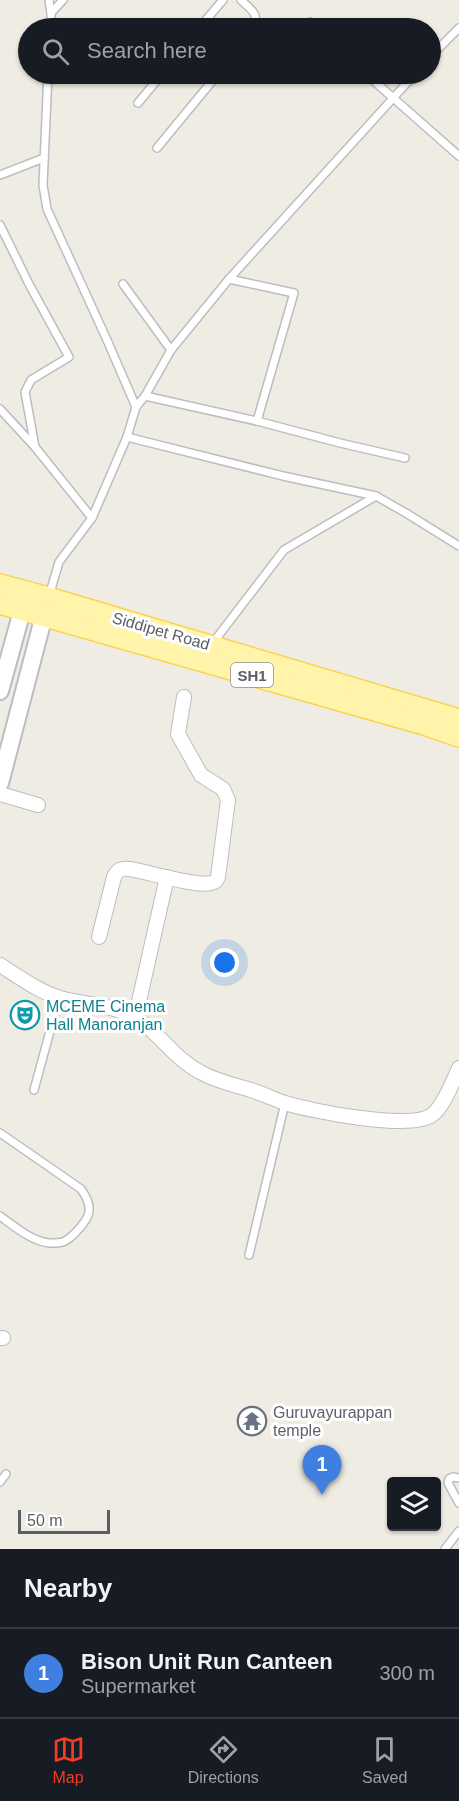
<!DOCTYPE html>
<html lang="en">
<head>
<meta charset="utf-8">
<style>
	body { margin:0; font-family:Helvetica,sans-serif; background:#242831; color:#f1f3f6 }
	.controls { position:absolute; right:18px; bottom:18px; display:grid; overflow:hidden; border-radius:6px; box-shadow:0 2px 4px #0004 }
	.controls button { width:54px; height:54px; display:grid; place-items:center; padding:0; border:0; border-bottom:2px solid #363941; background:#171b24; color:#f1f3f6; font:30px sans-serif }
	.scale { position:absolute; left:18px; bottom:15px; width:92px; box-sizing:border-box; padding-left:6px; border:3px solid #5b5f65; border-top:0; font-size:16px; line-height:21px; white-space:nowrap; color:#5b5f65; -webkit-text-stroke:4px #fff; paint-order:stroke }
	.you { position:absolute; left:225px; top:963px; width:21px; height:21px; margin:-15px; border:4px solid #fff; border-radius:50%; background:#1a73e8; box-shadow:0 0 0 9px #1a73e833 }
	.badge { display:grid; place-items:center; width:39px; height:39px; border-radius:50%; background:#f63a23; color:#fff; font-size:20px; font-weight:700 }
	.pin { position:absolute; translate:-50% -50px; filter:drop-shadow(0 2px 3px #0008) }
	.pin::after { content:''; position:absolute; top:32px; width:21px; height:18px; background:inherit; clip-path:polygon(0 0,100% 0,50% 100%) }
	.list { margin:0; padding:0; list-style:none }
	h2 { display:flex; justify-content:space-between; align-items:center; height:78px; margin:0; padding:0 24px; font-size:26px }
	h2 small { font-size:20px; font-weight:400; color:#9ea1a6 }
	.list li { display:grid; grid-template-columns:39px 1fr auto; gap:18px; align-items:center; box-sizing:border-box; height:90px; padding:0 24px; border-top:2px solid #363941 }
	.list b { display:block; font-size:22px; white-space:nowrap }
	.list p { margin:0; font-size:20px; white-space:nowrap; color:#9ea1a6 }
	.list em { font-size:20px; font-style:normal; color:#9ea1a6 }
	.icon { flex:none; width:33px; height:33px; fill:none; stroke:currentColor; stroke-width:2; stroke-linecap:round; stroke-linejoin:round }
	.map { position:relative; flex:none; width:459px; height:1549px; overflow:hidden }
	.search { position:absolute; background:#171b24; box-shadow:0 2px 4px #0004; left:18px; right:18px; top:18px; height:66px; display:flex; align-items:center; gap:15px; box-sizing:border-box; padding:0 21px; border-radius:33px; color:#9ea1a6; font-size:22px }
	.sheet { height:168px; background:#171b24 }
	nav { display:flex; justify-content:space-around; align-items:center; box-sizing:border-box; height:84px; border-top:2px solid #363941; background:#171b24; font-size:16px; color:#9ea1a6 }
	nav a { display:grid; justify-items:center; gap:3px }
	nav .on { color:#f63a23 }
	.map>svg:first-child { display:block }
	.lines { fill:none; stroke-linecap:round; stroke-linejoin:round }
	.service-casing { stroke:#bbbdc3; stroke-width:10 }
	.minor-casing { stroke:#bbbdc3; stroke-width:16 }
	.tertiary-casing { stroke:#bbbdc3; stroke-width:20 }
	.primary-casing { stroke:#fcd150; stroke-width:24 }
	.service { stroke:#fff; stroke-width:7 }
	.minor { stroke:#fff; stroke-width:14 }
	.tertiary { stroke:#fff; stroke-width:16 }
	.primary { stroke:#fff4a9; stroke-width:21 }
	.labels { text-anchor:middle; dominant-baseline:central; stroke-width:6; stroke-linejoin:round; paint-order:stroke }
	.shield { fill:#fff; stroke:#8c8f93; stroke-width:1.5 }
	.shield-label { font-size:15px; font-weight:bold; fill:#5b5f65 }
	.street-label { font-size:16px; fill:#5b5f65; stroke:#fff }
	.culture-label { font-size:16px; fill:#0d838f; stroke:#fff; text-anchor:start }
	.worship-label { font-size:16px; fill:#5b616d; stroke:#fff; text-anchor:start }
</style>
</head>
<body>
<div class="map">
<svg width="459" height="1549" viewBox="0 0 459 1549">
	<rect width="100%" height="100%" fill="#efede3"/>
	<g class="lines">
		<!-- service casing -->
		<g class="service-casing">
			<g id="service">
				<path d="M49,0L51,13V28"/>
				<path d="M241,0C251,10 260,13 253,28"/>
				<path d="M51,13L63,0"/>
				<path d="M310,22L317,28"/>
				<path d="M199,28L223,0"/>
				<path d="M430,57L459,28"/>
				<path d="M48,74L43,185L47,209L107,340L136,407"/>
				<path d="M366,74L459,156"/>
				<path d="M138,103L162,74"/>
				<path d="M157,148L218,74"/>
				<path d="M0,175L44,158"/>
				<path d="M0,225L29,284L69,357L31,380L25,392L35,447L92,518"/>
				<path d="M229,279L294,293L257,421"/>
				<path d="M123,284L171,350"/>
				<path d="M145,396L257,421L340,443L405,458"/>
				<path d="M0,409L35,447"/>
				<path d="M127,437L283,476L376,496"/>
				<path d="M49,596L59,562L92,518L127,437L136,407L145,396L171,350L229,279L415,74"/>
				<path d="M212,644L284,550L376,496L406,513L459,546"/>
				<path d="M34,1090L59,998"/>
				<path d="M0,1133L81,1189C86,1196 90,1203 89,1211C89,1220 71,1239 63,1242C60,1243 52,1243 49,1243C31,1241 14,1226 0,1216"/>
				<path d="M249,1255L285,1103"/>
				<path d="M459,1478L453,1477L449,1479L448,1483L459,1503"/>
				<path d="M0,1482L6,1474"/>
				<path d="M445,1549L459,1531"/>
			</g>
		</g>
		<!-- minor casing -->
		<g class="minor-casing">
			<g id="minor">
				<path d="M0,794L38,805"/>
				<path d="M99,937L114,877C118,869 121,868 130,869C148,872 196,887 211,883C216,882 216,881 218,877L228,800L223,789L201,775L178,734L184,697"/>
				<path d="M0,965C19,977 38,991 60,998C81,1004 106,1004 126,1013C156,1026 171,1057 200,1072C216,1081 234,1085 251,1090C263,1094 274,1099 285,1103C311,1111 411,1131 432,1115C444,1106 453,1081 459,1068"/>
				<path d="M135,1019L167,877"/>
				<path d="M0,1338H3"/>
			</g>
		</g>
		<!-- tertiary casing -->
		<g class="tertiary-casing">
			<g id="tertiary">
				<path d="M0,691L25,600"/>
				<path d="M0,783L47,604"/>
			</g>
		</g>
		<!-- primary casing -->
		<g class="primary-casing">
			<g id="primary">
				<path d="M0,585L48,598L459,720"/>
				<path d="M0,603L424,724L459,736"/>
			</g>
		</g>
		<!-- service -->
		<use href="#service" class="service"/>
		<!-- minor -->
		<use href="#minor" class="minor"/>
		<!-- tertiary -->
		<use href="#tertiary" class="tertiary"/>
		<!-- primary -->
		<use href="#primary" class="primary"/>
	</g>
	<!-- icons -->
	<defs>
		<g id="theatre-ring" transform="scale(1.5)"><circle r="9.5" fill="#fff" stroke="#0f9aa8" stroke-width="1.5"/><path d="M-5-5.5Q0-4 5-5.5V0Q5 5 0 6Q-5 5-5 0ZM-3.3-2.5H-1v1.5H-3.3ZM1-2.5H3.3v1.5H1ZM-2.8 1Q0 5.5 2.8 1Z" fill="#0f9aa8"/></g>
		<g id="temple-ring" transform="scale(1.5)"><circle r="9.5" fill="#fff" stroke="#6b7280" stroke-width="1.5"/><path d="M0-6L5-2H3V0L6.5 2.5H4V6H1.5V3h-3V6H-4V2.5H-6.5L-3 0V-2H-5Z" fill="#6b7280"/></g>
	</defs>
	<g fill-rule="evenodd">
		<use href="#theatre-ring" x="25" y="1015"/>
		<use href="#temple-ring" x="252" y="1421"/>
	</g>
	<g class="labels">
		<!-- shield labels -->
		<rect class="shield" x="231" y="663" width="42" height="24" rx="4.5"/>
		<g class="shield-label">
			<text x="252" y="675">SH1</text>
		</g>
		<!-- street labels -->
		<g class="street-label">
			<text transform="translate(161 631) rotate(16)">Siddipet Road</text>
		</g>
		<!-- culture labels -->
		<g class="culture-label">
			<text x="46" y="1006">MCEME Cinema<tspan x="46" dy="18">Hall Manoranjan</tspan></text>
		</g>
		<!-- worship labels -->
		<g class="worship-label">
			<text x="273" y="1412">Guruvayurappan<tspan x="273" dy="18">temple</tspan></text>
		</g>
	</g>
</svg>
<div class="controls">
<button><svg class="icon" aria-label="layers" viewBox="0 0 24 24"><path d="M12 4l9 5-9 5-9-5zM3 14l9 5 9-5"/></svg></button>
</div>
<div class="scale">50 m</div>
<div class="you"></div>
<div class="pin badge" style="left:322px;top:1495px;background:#3f7fe0">1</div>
<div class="search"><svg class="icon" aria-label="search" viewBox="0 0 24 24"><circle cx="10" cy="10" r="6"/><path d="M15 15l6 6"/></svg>Search here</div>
</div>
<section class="sheet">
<h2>Nearby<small></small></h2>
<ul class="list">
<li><span class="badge" style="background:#3f7fe0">1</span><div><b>Bison Unit Run Canteen</b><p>Supermarket</p></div><em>300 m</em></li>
</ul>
</section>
<nav>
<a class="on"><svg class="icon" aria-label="map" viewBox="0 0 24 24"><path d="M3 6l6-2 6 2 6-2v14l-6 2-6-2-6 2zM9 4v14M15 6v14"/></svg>Map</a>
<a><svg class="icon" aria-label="directions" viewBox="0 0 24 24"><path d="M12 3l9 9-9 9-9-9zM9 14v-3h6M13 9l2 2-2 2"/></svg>Directions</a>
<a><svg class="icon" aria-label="saved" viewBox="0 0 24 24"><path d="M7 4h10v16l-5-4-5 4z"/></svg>Saved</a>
</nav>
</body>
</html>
